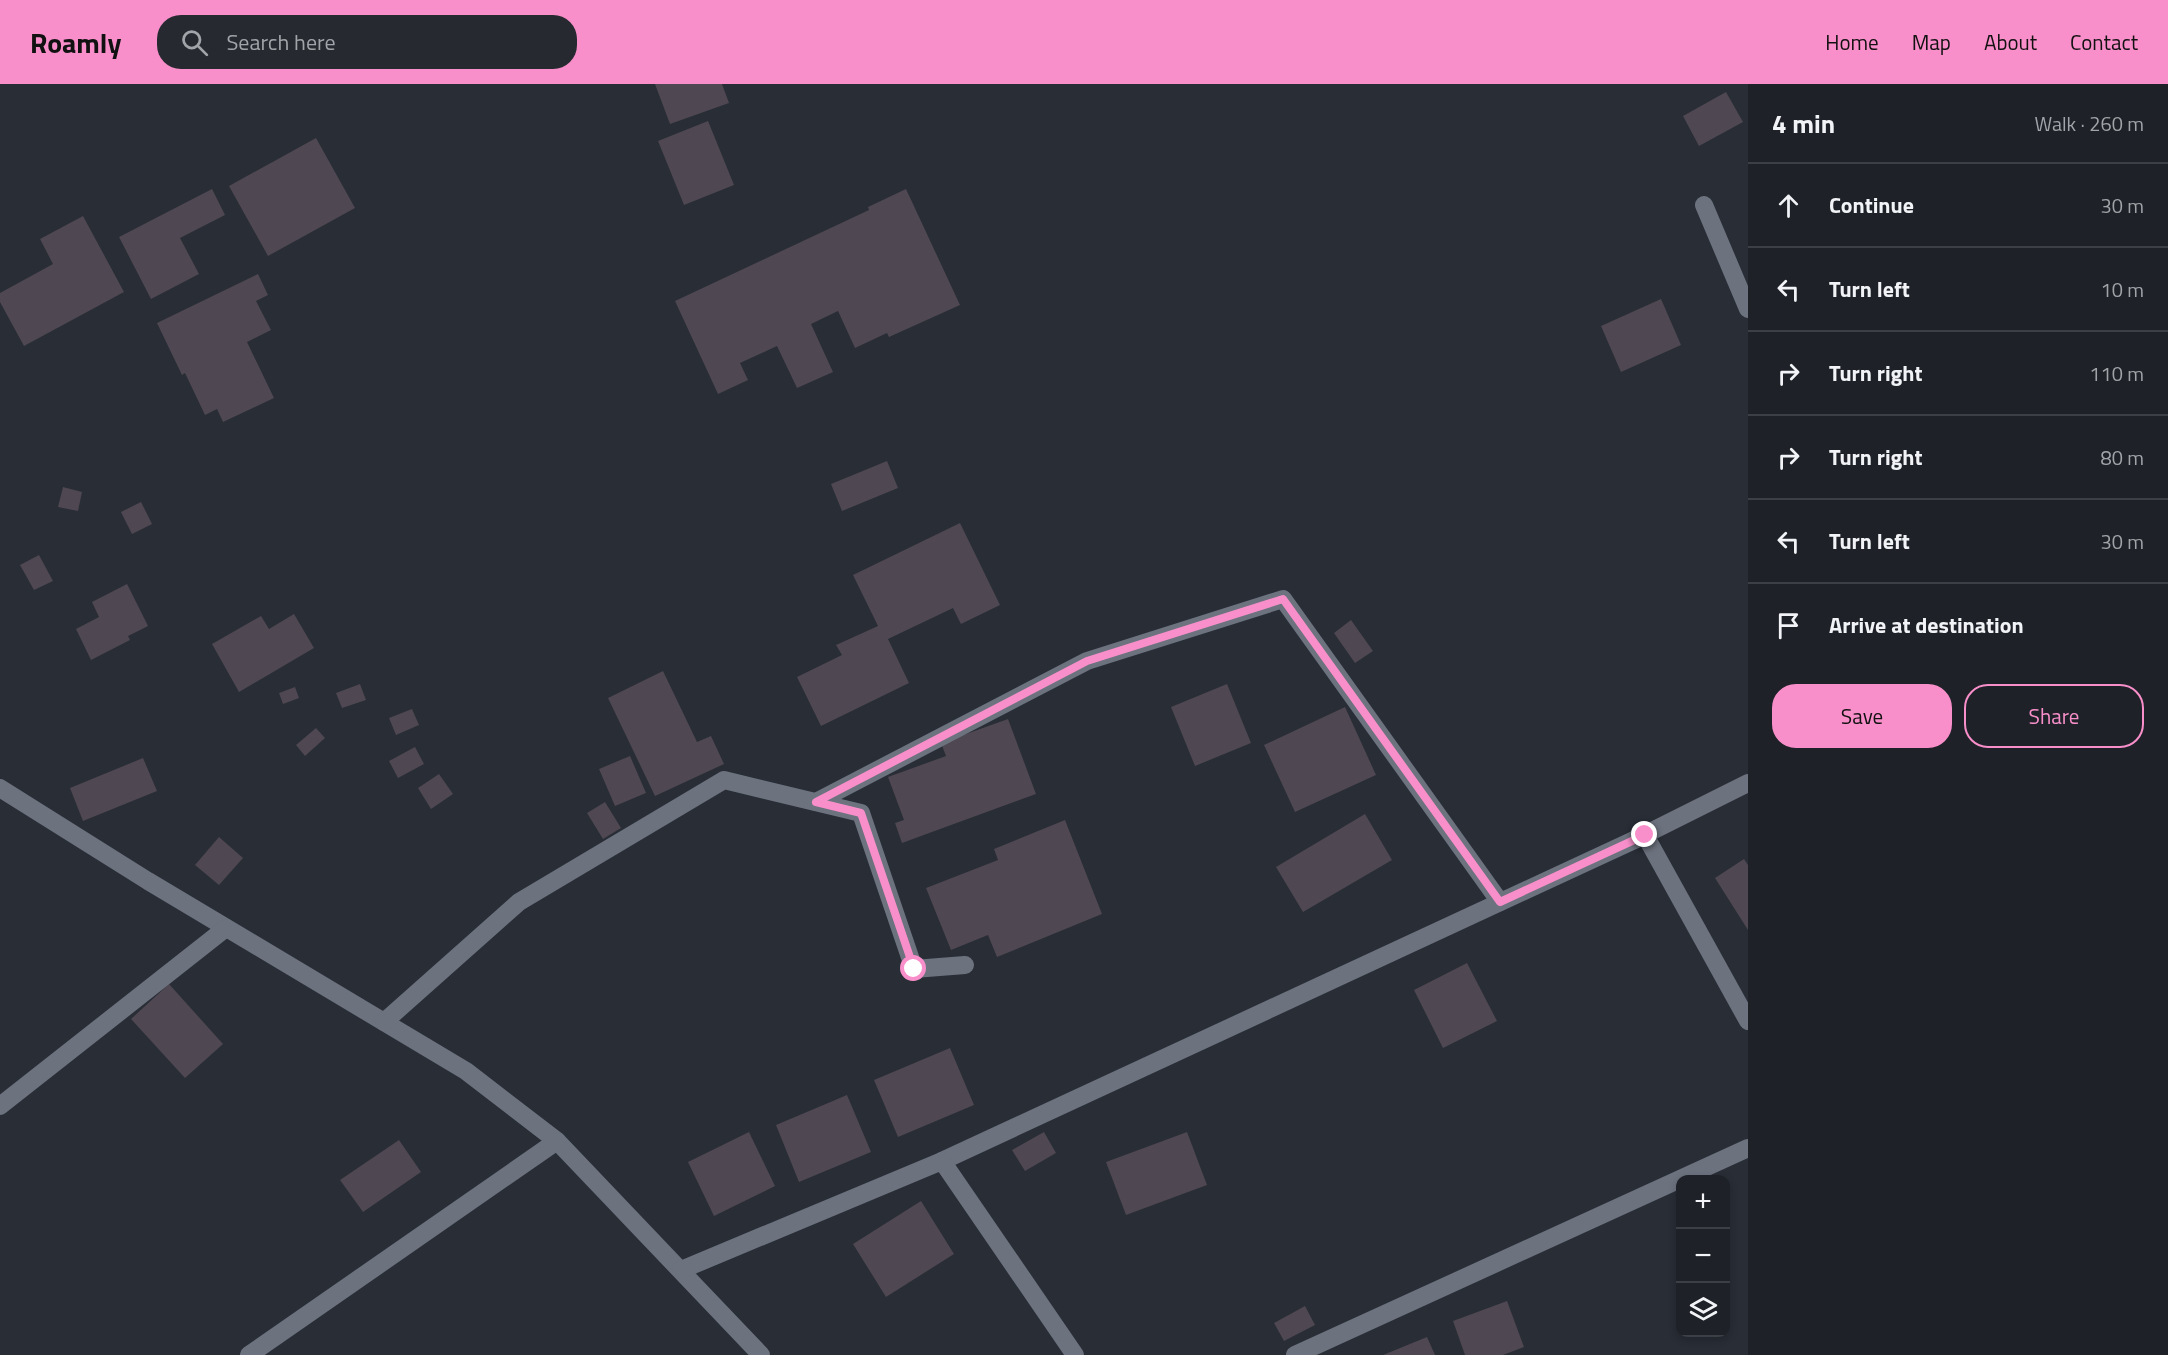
<!DOCTYPE html>
<html lang="en">
<head>
<meta charset="utf-8">
<style>
	body { margin:0; font-family:"Titillium Web",sans-serif; background:#262a30; color:#f1f3f6 }
	.controls { position:absolute; right:18px; bottom:18px; display:grid; overflow:hidden; border-radius:12px; box-shadow:0 3px 9px #0003 }
	.controls button { width:54px; height:54px; display:grid; place-items:center; padding:0; border:0; border-bottom:2px solid #3c3f45; background:#1e2228; color:#f1f3f6; font:30px sans-serif }
	.stop { position:absolute; width:18px; height:18px; margin:-14px; border:4px solid #f98fca; border-radius:50%; background:#fff }
	.stop.end { background:#f98fca; border-color:#fff; box-shadow:0 2px 6px #0008 }
	.list { margin:0; padding:0; list-style:none }
	h2 { display:flex; justify-content:space-between; align-items:center; height:78px; margin:0; padding:0 24px; font-size:26px }
	h2 small { font-size:20px; font-weight:400; color:#a1a4a8 }
	.list li { display:grid; grid-template-columns:39px 1fr auto; gap:18px; align-items:center; box-sizing:border-box; height:84px; padding:0 24px; border-top:2px solid #3c3f45 }
	.list b { display:block; font-size:22px; white-space:nowrap }
	.list em { font-size:20px; font-style:normal; color:#a1a4a8 }
	.actions { display:flex; gap:12px; padding:18px 24px }
	.actions a { flex:1; padding:14px 0; border:2px solid #f98fca; border-radius:24px; text-align:center; font-size:21px; color:#f98fca }
	.actions .main { background:#f98fca; color:#111 }
	.icon { flex:none; width:33px; height:33px; fill:none; stroke:currentColor; stroke-width:2; stroke-linecap:round; stroke-linejoin:round }
	.map { position:relative; flex:none; width:1748px; height:1271px; overflow:hidden }
	header { display:flex; align-items:center; gap:36px; box-sizing:border-box; height:84px; padding:0 30px; background:#f98fca; color:#111 }
	header strong { font-size:28px }
	nav { display:flex; gap:33px; margin-inline-start:auto; font-size:21px }
	.search { width:420px; height:54px; background:#262a30; display:flex; align-items:center; gap:15px; box-sizing:border-box; padding:0 21px; border-radius:24px; color:#a1a4a8; font-size:22px }
	main { display:flex }
	aside { flex:1; background:#1e2228 }
	.map>svg:first-child { display:block }
	.building { fill:#4f4751 }
	.lines { fill:none; stroke-linecap:round; stroke-linejoin:round }
	.minor { stroke:#6c727e; stroke-width:18 }
	.route { stroke:#f98fca; stroke-width:8 }
</style>
</head>
<body>
<header>
<strong>Roamly</strong>
<div class="search"><svg class="icon" aria-label="search" viewBox="0 0 24 24"><circle cx="10" cy="10" r="6"/><path d="M15 15l6 6"/></svg>Search here</div>
<nav><a>Home</a><a>Map</a><a>About</a><a>Contact</a></nav>
</header>
<main>
<div class="map">
<svg width="1748" height="1271" viewBox="0 0 1748 1271">
	<rect width="100%" height="100%" fill="#282d36"/>
	<!-- building -->
	<g class="building">
		<path d="M655,0H722L729,19L670,40Z"/>
		<path d="M1726,8L1743,38L1699,62L1683,32Z"/>
		<path d="M708,37L734,101L684,121L658,57Z"/>
		<path d="M316,54L355,124L268,172L229,102Z"/>
		<path d="M212,105L225,131L180,154L199,190L151,215L119,153Z"/>
		<path d="M906,105L960,221L889,253L887,249L855,264L838,227L811,240L833,288L797,304L777,262L740,279L748,296L718,310L675,217L869,126L868,123Z"/>
		<path d="M83,132L124,208L24,262L0,218V209L53,180L40,155Z"/>
		<path d="M258,190L268,211L256,217L271,246L247,258L274,314L223,338L217,325L205,331L185,289L182,291L157,239Z"/>
		<path d="M1661,215L1681,261L1621,288L1601,242Z"/>
		<path d="M887,377L898,404L842,427L831,400Z"/>
		<path d="M63,403L82,408L78,427L58,423Z"/>
		<path d="M141,418L152,440L132,450L121,428Z"/>
		<path d="M960,439L1000,521L961,540L953,524L888,555L909,599L821,642L797,593L842,571L836,561L878,542L853,491Z"/>
		<path d="M39,471L53,497L34,506L20,481Z"/>
		<path d="M127,500L148,542L128,552L130,556L91,576L76,545L99,533L92,518Z"/>
		<path d="M294,530L314,564L239,608L212,560L261,532L269,545Z"/>
		<path d="M1351,536L1373,567L1355,579L1334,549Z"/>
		<path d="M663,587L697,658L711,652L724,680L655,712L608,614Z"/>
		<path d="M360,600L366,616L342,624L336,609Z"/>
		<path d="M1227,600L1251,659L1195,682L1171,623Z"/>
		<path d="M295,603L299,614L283,620L279,609Z"/>
		<path d="M1345,623L1376,691L1295,728L1264,661Z"/>
		<path d="M412,625L419,641L396,651L389,634Z"/>
		<path d="M1008,635L1036,710L902,759L895,739L904,736L888,693L946,672L941,659Z"/>
		<path d="M316,644L325,654L305,672L296,661Z"/>
		<path d="M415,663L424,680L398,694L389,677Z"/>
		<path d="M630,672L646,709L615,722L599,685Z"/>
		<path d="M143,674L157,707L83,737L70,704Z"/>
		<path d="M439,690L453,710L431,725L418,704Z"/>
		<path d="M605,718L621,744L603,755L587,729Z"/>
		<path d="M1365,730L1392,776L1303,828L1276,783Z"/>
		<path d="M1065,736L1102,830L997,873L988,851L951,866L926,804L998,776L994,765Z"/>
		<path d="M219,753L243,774L219,801L195,781Z"/>
		<path d="M1744,775L1748,781V846L1715,794Z"/>
		<path d="M1467,879L1497,937L1443,964L1414,906Z"/>
		<path d="M169,900L223,960L185,994L131,935Z"/>
		<path d="M950,964L974,1021L898,1053L874,996Z"/>
		<path d="M847,1011L871,1068L799,1098L776,1041Z"/>
		<path d="M749,1048L775,1102L714,1132L688,1078Z"/>
		<path d="M1044,1048L1056,1069L1025,1087L1012,1066Z"/>
		<path d="M1187,1048L1207,1101L1126,1131L1106,1078Z"/>
		<path d="M399,1056L421,1088L363,1128L340,1096Z"/>
		<path d="M921,1117L954,1170L886,1213L853,1160Z"/>
		<path d="M1507,1217L1524,1263L1503,1271H1465L1453,1237Z"/>
		<path d="M1305,1222L1315,1241L1284,1257L1274,1239Z"/>
		<path d="M1427,1253L1435,1271H1383Z"/>
	</g>
	<g class="lines">
		<!-- minor -->
		<g class="minor">
			<path d="M1704,121L1748,225"/>
			<path d="M0,704L148,797L466,987L557,1057L761,1271"/>
			<path d="M816,718L1087,577L1283,515L1500,818"/>
			<path d="M1634,756L1748,699"/>
			<path d="M384,938L519,818L724,696L861,729L914,885L965,881"/>
			<path d="M0,1022L226,844"/>
			<path d="M942,1077L1645,751L1748,937"/>
			<path d="M681,1186L942,1077L1075,1271"/>
			<path d="M249,1271L557,1057"/>
			<path d="M1295,1271L1748,1064"/>
		</g>
	</g>
	<g class="lines">
		<!-- route -->
		<path class="route" d="M914,885L861,729L816,718L1087,577L1283,515L1500,818L1645,751"/>
	</g>
</svg>
<div class="controls">
<button>+</button>
<button>−</button>
<button><svg class="icon" aria-label="layers" viewBox="0 0 24 24"><path d="M12 4l9 5-9 5-9-5zM3 14l9 5 9-5"/></svg></button>
</div>
<div class="stop" style="left:914px;top:885px"></div>
<div class="stop end" style="left:1645px;top:751px"></div>
</div>
<aside>
<h2>4 min<small>Walk · 260 m</small></h2>
<ul class="list">
<li><svg class="icon" aria-label="ahead" viewBox="0 0 24 24"><path d="M12 20V5M6 11l6-6 6 6"/></svg><div><b>Continue</b></div><em>30 m</em></li>
<li><svg class="icon" aria-label="left" viewBox="0 0 24 24"><path d="M17 20v-9H6M10 6l-5 5 5 5"/></svg><div><b>Turn left</b></div><em>10 m</em></li>
<li><svg class="icon" aria-label="right" viewBox="0 0 24 24"><path d="M7 20v-9h11M14 6l5 5-5 5"/></svg><div><b>Turn right</b></div><em>110 m</em></li>
<li><svg class="icon" aria-label="right" viewBox="0 0 24 24"><path d="M7 20v-9h11M14 6l5 5-5 5"/></svg><div><b>Turn right</b></div><em>80 m</em></li>
<li><svg class="icon" aria-label="left" viewBox="0 0 24 24"><path d="M17 20v-9H6M10 6l-5 5 5 5"/></svg><div><b>Turn left</b></div><em>30 m</em></li>
<li><svg class="icon" aria-label="arrive" viewBox="0 0 24 24"><path d="M6 21V4h12l-3 4 3 4H6"/></svg><div><b>Arrive at destination</b></div></li>
</ul>
<div class="actions"><a class="main">Save</a><a>Share</a></div>
</aside>
</main>
</body>
</html>
